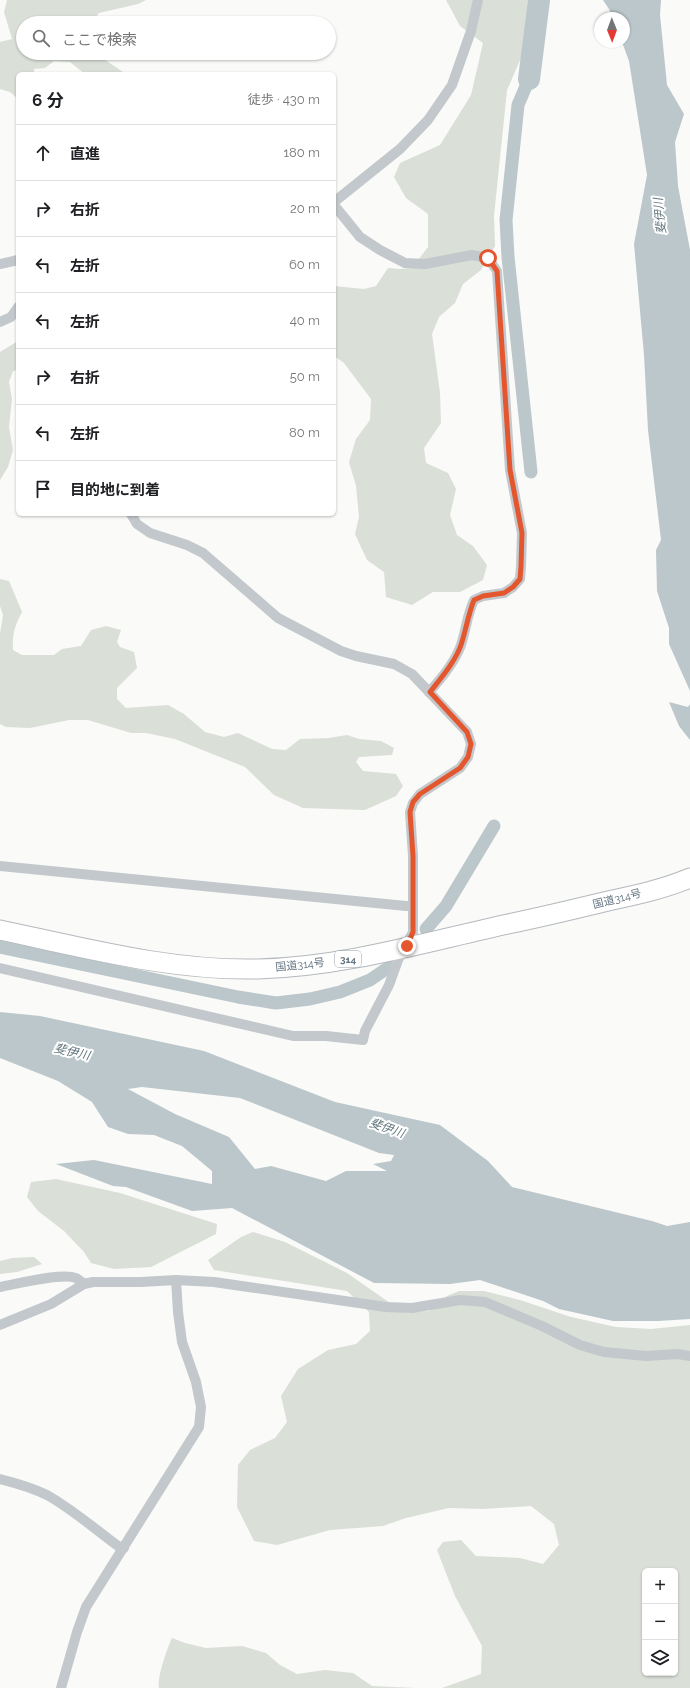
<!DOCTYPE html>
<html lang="ja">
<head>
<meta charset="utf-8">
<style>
	body { margin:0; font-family:Raleway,"Noto Sans JP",sans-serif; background:#f6f6f6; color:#202124 }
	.controls { position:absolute; right:12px; bottom:12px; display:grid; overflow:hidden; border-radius:6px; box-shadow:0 1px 3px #0004 }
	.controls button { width:36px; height:36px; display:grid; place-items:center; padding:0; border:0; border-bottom:1px solid #e0e0e0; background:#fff; color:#202124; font:20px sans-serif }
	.compass { position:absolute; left:594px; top:12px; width:36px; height:36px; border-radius:50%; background:#fff; box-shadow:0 1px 3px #0004; rotate:179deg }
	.stop { position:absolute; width:12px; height:12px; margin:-9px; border:3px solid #e4572e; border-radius:50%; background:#fff }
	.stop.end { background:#e4572e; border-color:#fff; box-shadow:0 1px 4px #0008 }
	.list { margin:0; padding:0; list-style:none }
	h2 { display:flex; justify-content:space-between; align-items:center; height:52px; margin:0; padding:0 16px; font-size:17px }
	h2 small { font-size:13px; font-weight:400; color:#757577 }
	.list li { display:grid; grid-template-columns:26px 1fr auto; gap:12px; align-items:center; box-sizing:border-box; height:56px; padding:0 16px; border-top:1px solid #e0e0e0 }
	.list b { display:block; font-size:15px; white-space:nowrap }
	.list em { font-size:13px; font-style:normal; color:#757577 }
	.icon { flex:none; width:22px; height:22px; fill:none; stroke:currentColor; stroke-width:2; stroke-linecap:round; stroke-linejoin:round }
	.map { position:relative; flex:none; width:690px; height:1688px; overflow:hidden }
	.search { position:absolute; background:#fff; box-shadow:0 1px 3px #0004; left:16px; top:16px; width:320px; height:44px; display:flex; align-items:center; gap:10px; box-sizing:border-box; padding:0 14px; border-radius:22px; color:#757577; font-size:15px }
	.panel { position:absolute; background:#fff; box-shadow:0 1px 3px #0004; left:16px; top:72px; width:320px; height:444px; border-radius:6px }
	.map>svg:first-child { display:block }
	.green { fill:#dadfd7; fill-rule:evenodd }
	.water { fill:#bbc7cb; fill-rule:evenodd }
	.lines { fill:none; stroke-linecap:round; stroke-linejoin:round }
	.canal { stroke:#bbc7cb; stroke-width:13 }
	.river { stroke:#bbc7cb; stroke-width:22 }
	.highway-casing { stroke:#b4b9bd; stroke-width:21 }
	.street { stroke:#c3c8cc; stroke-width:10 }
	.highway { stroke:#fff; stroke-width:19 }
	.route { stroke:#e4572e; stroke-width:5 }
	.labels { text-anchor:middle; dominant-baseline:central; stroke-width:4; stroke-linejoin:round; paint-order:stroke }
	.shield { fill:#fff; stroke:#939fa8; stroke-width:1 }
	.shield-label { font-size:10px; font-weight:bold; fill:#657683 }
	.street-label { font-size:11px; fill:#657683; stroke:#fff }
	.water-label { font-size:12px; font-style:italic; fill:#60757c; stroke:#fff }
</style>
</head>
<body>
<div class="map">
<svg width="690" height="1688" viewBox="0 0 690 1688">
	<rect width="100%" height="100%" fill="#fafaf8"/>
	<!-- green -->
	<g class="green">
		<path d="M7,0H146L138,4L99,13L92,23H23V53H95L126,74H85L70,62L54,61L45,68L34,69V74H18V99L10,92L0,89V42L12,39L4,12Z"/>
		<path d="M446,0H528L521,58L507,90L494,216L495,246L481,270L463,284L455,303L439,317L432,334L440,393L441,423L424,448L426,463L448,473L456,489L450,515L457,535L473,546L487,565L483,580L460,592H433L412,605L386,597L384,572L367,560L355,534L359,517L356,486L349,462L356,439L370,420L371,399L344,363L334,356V286L364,289L376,286L388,268L399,269L412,268L428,247V214L406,198L394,177L400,163L440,145L471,95L483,43L460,26Z"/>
		<path d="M18,341V370L13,371L9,382L12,399L9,427L13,450L8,467L0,480V352Z"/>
		<path d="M0,579L9,581L22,612C15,625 12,634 13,650L22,655H54L62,649L81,646L91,630L106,626L121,630L117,642L120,647L134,652L137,668L117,688V699L126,708L168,705L184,714L205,732L224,737L238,733L272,749L286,750L300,739L329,738L347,735L359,739L381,741L394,748L392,755L359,757L356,762L363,771L396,774L403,786L396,796L365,810L303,808L274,795L245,767L175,739L146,733H131L88,720H69L30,728L6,727L0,724V634L3,615L0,606Z"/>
		<path d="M56,1179L120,1193L217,1224L216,1234L151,1267L114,1269L91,1263L84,1252L64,1231L38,1211L27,1197L31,1182Z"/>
		<path d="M253,1232L285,1242L347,1273L403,1312L429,1311L447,1296L459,1291H484L520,1300L571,1317L616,1327L651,1329L690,1325V1688H442L481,1674L482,1646L455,1596L437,1550L443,1542L461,1540L476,1556L520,1558L543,1564L559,1545L554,1524L531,1506L483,1509L449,1508L406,1518L383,1526L330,1530L277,1545L254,1541L237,1507L238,1465L250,1450L275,1438L287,1422L281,1396L298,1369L328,1350L356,1344L370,1331L369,1312L347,1291L214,1270L208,1260L241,1237ZM645,1571H675V1673H645Z"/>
		<path d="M34,1257L42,1264L17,1272L0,1274V1261L12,1258Z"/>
		<path d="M172,1638L185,1643L206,1648L242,1646L266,1653L280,1665L297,1674L325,1670L353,1673L372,1686L416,1688H159C157,1677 167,1649 172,1638Z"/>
	</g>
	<!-- water -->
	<g class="water">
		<path d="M603,0H661L660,15L667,85L684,114L675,142L678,186L690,250V691L669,644V628L657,591L656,550L661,540L648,430L644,355L634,244L647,175L629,61L622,42H624V18H613L609,9Z"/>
		<path d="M669,702L688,707L690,704V740L679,726Z"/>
		<path d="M0,1012L40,1016L204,1051L335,1102L440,1125L488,1161L512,1187L652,1221L667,1226L690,1222V1319L658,1321H613L559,1309L543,1301L480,1280L450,1284L374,1283L232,1208L192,1211L126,1187L113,1186L56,1164L94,1160L212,1184V1171L182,1146L154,1135L128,1134L108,1127L92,1102L58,1081L0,1058ZM142,1087L240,1098L379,1153L394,1155L391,1161L373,1164L387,1171H346L326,1181L271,1166L255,1169L229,1137L175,1114L128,1089Z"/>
	</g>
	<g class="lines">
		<!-- canal -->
		<g class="canal">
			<path d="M529,79L518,105L506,220L508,257L531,472"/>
			<path d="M426,929L446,906L494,826"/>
			<path d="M0,947L238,997L276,1003L310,999L340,992L370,980L389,967"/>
		</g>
		<!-- river -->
		<path class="river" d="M529,79L539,0"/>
		<!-- highway casing -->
		<g class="highway-casing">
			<path id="highway" d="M0,930C85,948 171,971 258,969C343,967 426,942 508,924C542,917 575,909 608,901C636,895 664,889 690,878"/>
		</g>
		<!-- street -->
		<g class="street">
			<path d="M334,202L400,149L428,120L452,85L471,31L478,0"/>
			<path d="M334,205L360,237L380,250L405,263L425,264L472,255L488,258L497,271L510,470L522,533L521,567L520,579L513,587L504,593L483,596L474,600C467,615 466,630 461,645C455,662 441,679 429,692"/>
			<path d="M0,264L18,260"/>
			<path d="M0,322L11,317L18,307"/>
			<path d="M0,866L406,906H413"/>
			<path d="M0,968L293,1036H326L363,1040L365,1031L389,985L398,960L413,932V856L410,812L413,803L420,794L460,768L468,757L471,744L467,732L412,674L394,664L356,656L341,651L278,618L203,553L187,545L150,533L137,524L131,514"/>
			<path d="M0,1287C17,1284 62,1272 76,1278C79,1280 82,1282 84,1284"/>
			<path d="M0,1325L51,1304L84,1284L93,1282H141L176,1280L214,1282L386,1307L412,1308L460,1300L485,1302L542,1326L580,1345L604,1352L646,1356L678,1354L690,1356"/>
			<path d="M0,1479C16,1483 33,1488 47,1495C72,1509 95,1529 118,1546L124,1548"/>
			<path d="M61,1688L77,1632L86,1607L199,1427L201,1407L196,1382L182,1342L178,1312L176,1280"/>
		</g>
		<!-- highway -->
		<use href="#highway" class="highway"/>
	</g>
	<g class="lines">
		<!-- route -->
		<path class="route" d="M407,946L413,932V856L410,812L413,802L420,794L460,768L468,757L471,744L467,732L430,692C441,678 455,662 461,645C466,630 468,615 474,600L483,596L504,593L513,587L520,579L521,567L522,533L510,470L497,271L488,258"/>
	</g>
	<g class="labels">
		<!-- shield labels -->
		<rect class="shield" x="335" y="951" width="26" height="16" rx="3"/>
		<g class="shield-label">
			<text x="348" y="959">314</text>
		</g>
		<!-- street labels -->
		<g class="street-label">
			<text transform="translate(617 899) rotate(-14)">国道314号</text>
			<text transform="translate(300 965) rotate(-6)">国道314号</text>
		</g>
		<!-- water labels -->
		<g class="water-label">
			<text transform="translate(660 216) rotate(-96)">斐伊川</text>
			<text transform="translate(72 1052) rotate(13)">斐伊川</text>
			<text transform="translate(387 1128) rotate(19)">斐伊川</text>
		</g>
	</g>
</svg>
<div class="controls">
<button>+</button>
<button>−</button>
<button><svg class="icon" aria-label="layers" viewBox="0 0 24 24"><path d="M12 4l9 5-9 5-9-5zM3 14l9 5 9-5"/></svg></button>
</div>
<svg class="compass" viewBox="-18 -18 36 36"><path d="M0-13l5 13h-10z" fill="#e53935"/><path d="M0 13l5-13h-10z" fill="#757577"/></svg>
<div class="stop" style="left:488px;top:258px"></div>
<div class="stop end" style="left:407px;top:946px"></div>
<div class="search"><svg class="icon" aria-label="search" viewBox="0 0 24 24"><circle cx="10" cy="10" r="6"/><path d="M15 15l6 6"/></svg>ここで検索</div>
<section class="panel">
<h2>6 分<small>徒歩 · 430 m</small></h2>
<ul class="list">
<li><svg class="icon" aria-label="ahead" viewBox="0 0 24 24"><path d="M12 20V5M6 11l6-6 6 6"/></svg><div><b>直進</b></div><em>180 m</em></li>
<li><svg class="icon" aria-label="right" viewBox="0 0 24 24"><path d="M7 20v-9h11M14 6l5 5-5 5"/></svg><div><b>右折</b></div><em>20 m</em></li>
<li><svg class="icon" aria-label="left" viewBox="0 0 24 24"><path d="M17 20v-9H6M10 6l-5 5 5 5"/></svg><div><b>左折</b></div><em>60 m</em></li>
<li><svg class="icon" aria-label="left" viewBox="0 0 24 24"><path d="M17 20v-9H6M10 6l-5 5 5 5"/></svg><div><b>左折</b></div><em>40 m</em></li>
<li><svg class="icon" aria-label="right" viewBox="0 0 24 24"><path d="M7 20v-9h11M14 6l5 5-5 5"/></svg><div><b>右折</b></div><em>50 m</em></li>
<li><svg class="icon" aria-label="left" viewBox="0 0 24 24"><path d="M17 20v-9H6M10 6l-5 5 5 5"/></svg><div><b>左折</b></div><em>80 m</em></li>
<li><svg class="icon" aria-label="arrive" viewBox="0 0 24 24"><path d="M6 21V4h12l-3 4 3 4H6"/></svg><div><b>目的地に到着</b></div></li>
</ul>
</section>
</div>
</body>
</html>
